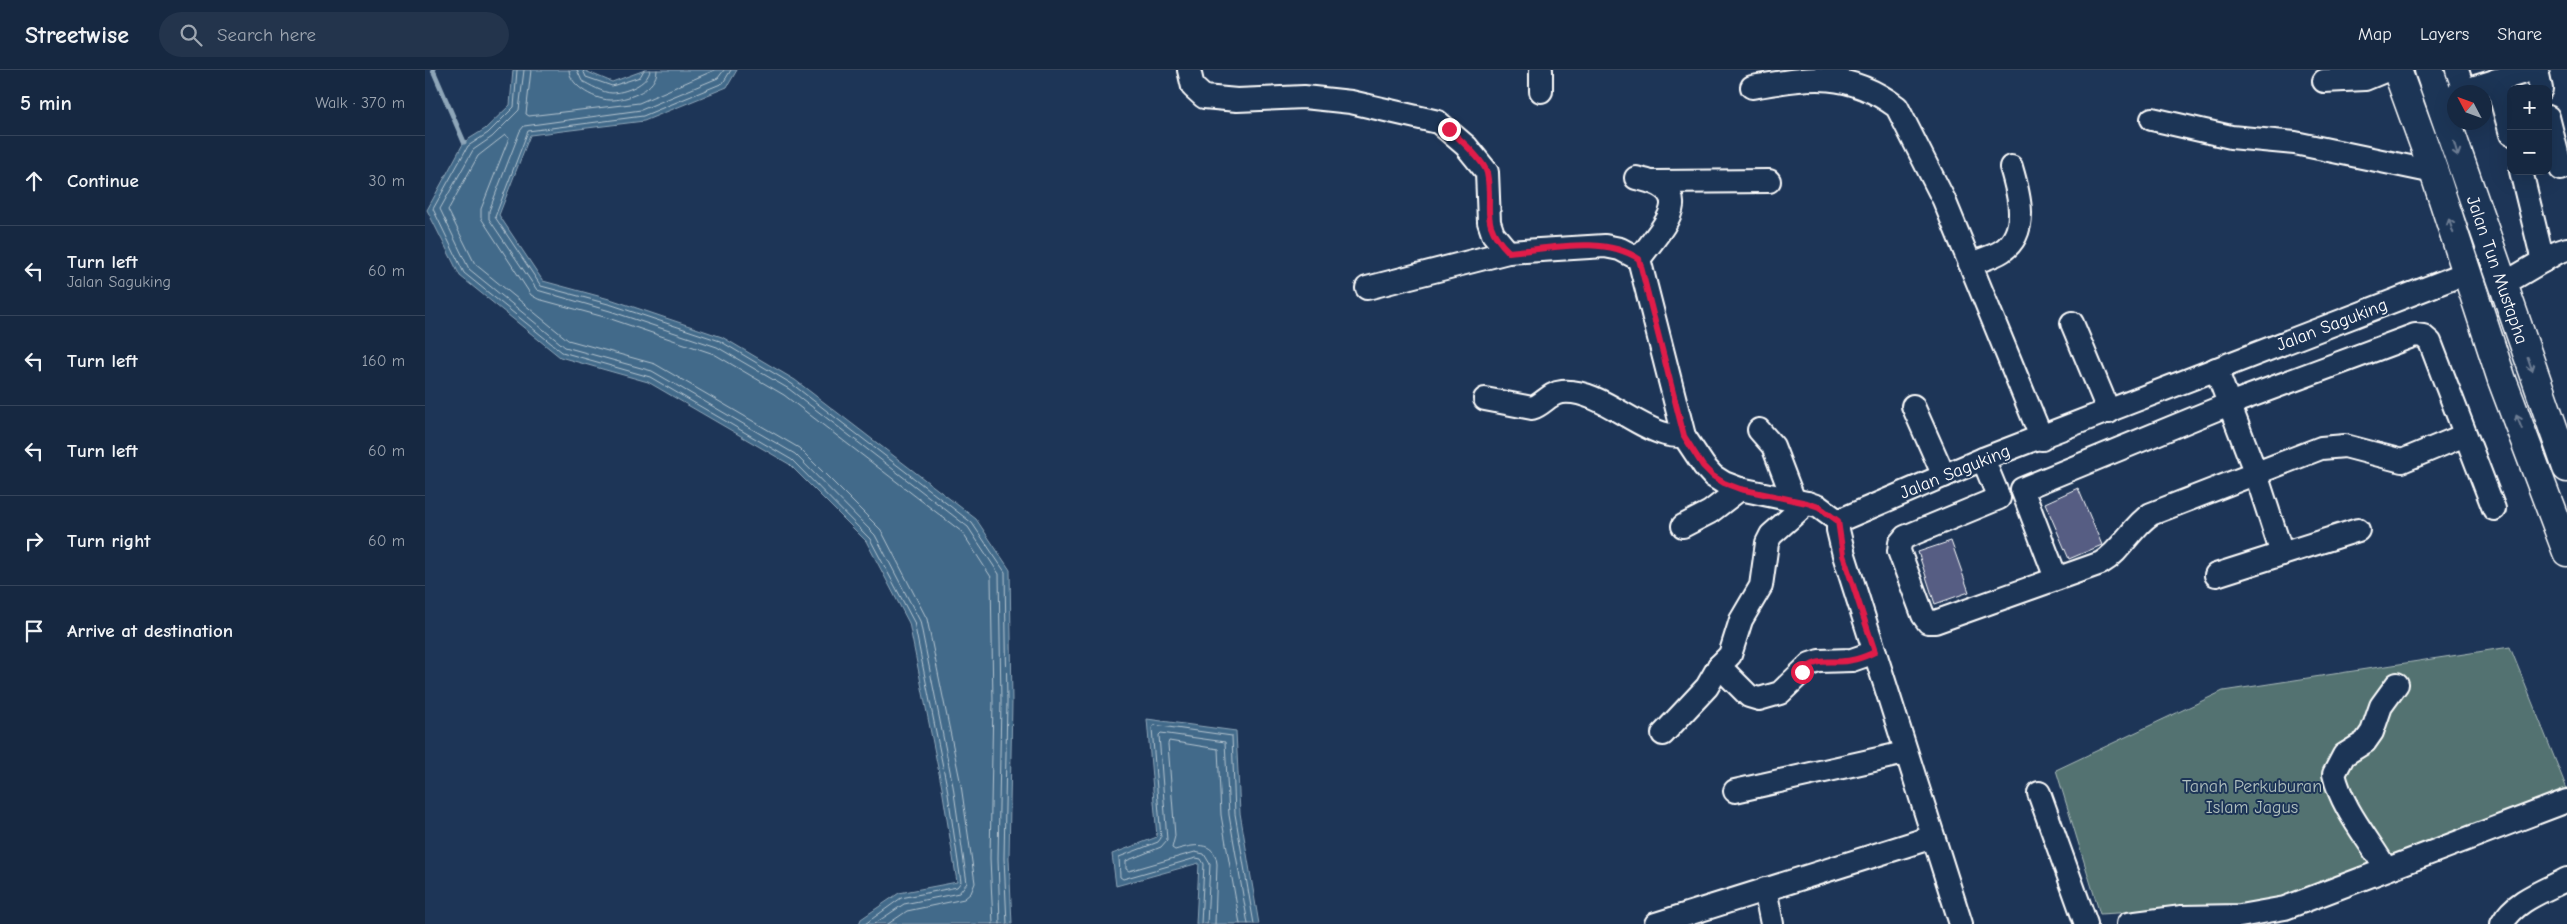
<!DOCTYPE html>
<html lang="en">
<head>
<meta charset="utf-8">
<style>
	body { margin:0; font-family:"Comic Neue",sans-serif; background:#23344c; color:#f1f3f6 }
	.controls { position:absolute; right:15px; top:15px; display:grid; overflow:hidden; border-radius:10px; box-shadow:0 5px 20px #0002 }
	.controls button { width:45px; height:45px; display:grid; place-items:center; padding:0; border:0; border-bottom:1px solid #35445a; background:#162841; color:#f1f3f6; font:25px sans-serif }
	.compass { position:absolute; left:2022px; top:15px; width:45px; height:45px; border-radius:50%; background:#162841; box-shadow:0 5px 20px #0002; rotate:311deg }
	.stop { position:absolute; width:15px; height:15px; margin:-11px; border:4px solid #e11d48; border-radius:50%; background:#fff }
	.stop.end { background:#e11d48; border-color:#fff; box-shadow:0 1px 5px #0008 }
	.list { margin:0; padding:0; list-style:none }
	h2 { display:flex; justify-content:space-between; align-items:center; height:65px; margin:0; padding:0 20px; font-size:21px }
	h2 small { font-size:16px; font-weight:400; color:#9ea6b1 }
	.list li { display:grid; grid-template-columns:32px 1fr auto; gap:15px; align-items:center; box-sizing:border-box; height:90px; padding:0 20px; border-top:1px solid #35445a }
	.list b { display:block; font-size:19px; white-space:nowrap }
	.list p { margin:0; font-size:16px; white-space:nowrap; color:#9ea6b1 }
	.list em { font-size:16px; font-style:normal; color:#9ea6b1 }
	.icon { flex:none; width:28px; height:28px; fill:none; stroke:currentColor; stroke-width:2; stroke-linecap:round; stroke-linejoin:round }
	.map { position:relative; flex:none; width:2142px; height:854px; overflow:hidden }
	header { display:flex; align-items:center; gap:30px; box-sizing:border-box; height:70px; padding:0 25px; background:#162841; border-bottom:1px solid #35445a }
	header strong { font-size:24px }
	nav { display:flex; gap:28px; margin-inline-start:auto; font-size:18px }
	.search { width:350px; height:45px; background:#23344c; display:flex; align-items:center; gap:12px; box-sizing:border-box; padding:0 18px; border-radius:28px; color:#9ea6b1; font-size:19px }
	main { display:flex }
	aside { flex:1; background:#162841 }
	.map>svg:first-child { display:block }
	.green { fill:#527271; stroke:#a8b8b8 }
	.water { fill:#436b8a; stroke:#8ea6b9 }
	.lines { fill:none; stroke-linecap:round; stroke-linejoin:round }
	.shore { stroke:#b4c4d0; stroke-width:1 }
	.stream { stroke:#8ea6b9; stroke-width:5 }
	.building { fill:#565d83; stroke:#fff }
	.minor-casing { stroke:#fff; stroke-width:26 }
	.major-casing { stroke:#fff; stroke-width:31 }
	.minor { stroke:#1d3557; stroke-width:22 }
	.major { stroke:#1d3557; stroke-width:28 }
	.oneway { stroke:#6c7c92 }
	.route { stroke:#e11d48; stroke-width:6 }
	.labels { text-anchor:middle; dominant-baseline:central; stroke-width:4; stroke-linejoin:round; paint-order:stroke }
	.street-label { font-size:18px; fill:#fff; stroke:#1d3557 }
	.park-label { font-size:18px; fill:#b1c0bf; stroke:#1d3557 }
</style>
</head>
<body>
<header>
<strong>Streetwise</strong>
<div class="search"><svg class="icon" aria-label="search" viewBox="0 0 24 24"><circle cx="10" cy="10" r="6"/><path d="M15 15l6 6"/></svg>Search here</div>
<nav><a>Map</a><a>Layers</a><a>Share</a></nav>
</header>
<main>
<aside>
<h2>5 min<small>Walk · 370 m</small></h2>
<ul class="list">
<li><svg class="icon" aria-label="ahead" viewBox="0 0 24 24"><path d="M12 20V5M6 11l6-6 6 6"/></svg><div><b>Continue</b></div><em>30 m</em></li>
<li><svg class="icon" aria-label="left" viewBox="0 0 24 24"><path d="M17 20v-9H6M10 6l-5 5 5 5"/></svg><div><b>Turn left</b><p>Jalan Saguking</p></div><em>60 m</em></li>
<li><svg class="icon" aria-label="left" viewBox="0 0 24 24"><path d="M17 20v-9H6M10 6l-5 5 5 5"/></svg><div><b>Turn left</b></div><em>160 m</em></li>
<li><svg class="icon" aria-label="left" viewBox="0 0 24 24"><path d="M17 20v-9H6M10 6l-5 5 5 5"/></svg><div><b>Turn left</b></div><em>60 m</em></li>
<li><svg class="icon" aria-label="right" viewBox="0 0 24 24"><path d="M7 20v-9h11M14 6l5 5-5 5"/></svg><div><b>Turn right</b></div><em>60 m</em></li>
<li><svg class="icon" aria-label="arrive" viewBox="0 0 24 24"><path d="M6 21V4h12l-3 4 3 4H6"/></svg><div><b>Arrive at destination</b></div></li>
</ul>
</aside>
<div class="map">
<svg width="2142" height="854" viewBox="0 0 2142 854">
	<rect width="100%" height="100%" fill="#1d3557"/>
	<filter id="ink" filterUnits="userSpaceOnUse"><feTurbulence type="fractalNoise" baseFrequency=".02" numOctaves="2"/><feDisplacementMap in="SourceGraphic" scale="10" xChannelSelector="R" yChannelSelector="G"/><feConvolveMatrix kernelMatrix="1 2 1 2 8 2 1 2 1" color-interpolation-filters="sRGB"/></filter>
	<g filter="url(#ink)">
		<!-- green -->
		<path class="green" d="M2085,577L2142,719L1845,834L1675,844L1631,700L1798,621Z"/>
		<!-- water -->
		<g class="water">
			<path d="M88,0H158L187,12L220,0H312L302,17L219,51L105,65L74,145L118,211L188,230L297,267L370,310L551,449L585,500L587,632L584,788L587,854H434L436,849L474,823L532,812L517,718L484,553L441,471L364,394L223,312L135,287L35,206L2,140L39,72L60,59L85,35Z"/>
			<path d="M722,649L811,661L815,743L834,854H771L774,793L691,816L687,784L732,767Z"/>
		</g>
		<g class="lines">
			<!-- shore -->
			<g class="shore">
				<path d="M92,0L89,37L63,63L43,76L8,139L39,203L137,282L225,307L367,390L445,469L489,552L522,717L536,812L532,817L476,828L440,854"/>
				<path d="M99,0L94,40L67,67L48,80L15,139L44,199L140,277L227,301L370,384L450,465L495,551L528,716L542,813L534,823L479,834L449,854"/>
				<path d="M106,0L101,44L104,46L214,33L290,0"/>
				<path d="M144,0C145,17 172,31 188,30C205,29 232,19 232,0"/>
				<path d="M152,0L157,11C165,15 178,23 187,23C199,23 224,14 225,0"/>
				<path d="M158,0L161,7L187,16L215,7L219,0"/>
				<path d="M299,0L293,8L216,40L99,56L95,61L64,141V149L112,220L185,241L292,277L364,319L543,457L574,504L576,632L573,788L575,854"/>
				<path d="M306,0L298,13L218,46L103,61L70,147L116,216L187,235L295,271L367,314L547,453L580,502L582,632L579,788L582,854"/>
				<path d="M463,854L482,841L539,829L546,823L550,813L536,715L502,549L456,460L374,378L230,294L143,270L50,194L23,140L53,86L80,65L84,68L56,139V148L106,225L113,229L183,248L289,284L359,325L537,462L566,507L568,632L565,788L568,854"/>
				<path d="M776,854L779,794L776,789L771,788L698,809L695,807L694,787L733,772L736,768L727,658L729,655L807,666L810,744L829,854"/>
				<path d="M782,854L785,794L779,784L770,782L704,801L701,799V791L736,777L742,770L734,665L736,663L800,672L804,745L823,854"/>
				<path d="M790,854L792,794C790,769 767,775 750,780L747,778L750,766L743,674L744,671L793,679L796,745L815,854"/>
			</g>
			<!-- stream -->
			<path class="stream" d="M8,0L39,72"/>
		</g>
		<!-- building -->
		<g class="building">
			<path d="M1653,418L1677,475L1644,489L1620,433Z"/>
			<path d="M1526,471L1544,522L1510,534L1493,482Z"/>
		</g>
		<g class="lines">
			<!-- minor casing -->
			<g class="minor-casing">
				<g id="minor">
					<path d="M764,0L768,17L779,27L812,30L879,27L926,32L1013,52L1041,76L1062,102L1064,152L1068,164L1083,182L1180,176L1195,179L1214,189L1259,366L1279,396L1288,406L1299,413L1315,419L1382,433L1394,437L1413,451"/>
					<path d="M1116,0V21"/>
					<path d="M2032,0L2039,21"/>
					<path d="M2112,0L2116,19"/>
					<path d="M2071,10L2086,64"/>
					<path d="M1899,11L1940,9L1962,0"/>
					<path d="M1327,17C1385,7 1423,0 1472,37L1519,130L1617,369"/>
					<path d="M2034,22L2106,0"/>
					<path d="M2123,47L2136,99"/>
					<path d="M1727,49L1806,67L1870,73L2009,102"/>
					<path d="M2096,101L2118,191"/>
					<path d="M1211,108C1276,121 1238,156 1214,189"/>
					<path d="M1230,112L1344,111"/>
					<path d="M1545,194C1555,190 1568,187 1577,181C1605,162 1594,124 1586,97"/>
					<path d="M2077,215L2133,182L2142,179"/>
					<path d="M942,218L1083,182"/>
					<path d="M1647,253L1684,342"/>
					<path d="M1791,299L1831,404L1857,484L1791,505"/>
					<path d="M1060,329L1107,338C1118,335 1124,323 1137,322C1170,318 1209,356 1240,364C1246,366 1253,366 1259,366"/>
					<path d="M1488,336L1519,406"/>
					<path d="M1334,360L1348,376L1369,431"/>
					<path d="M1558,389L1574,428L1480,467L1475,473L1474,481L1498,545L1503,552H1510L1676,493C1697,481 1706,457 1726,444L1896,378L1920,376L1977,391L2040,365"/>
					<path d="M1413,451L1558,389L2041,203"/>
					<path d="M1413,451V460L1419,485L1536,854"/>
					<path d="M1258,456L1285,442L1315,419"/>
					<path d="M1857,484L1933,460"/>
					<path d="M1631,508L1597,419L1804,334L1990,265L1998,266L2005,272L2069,439"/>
					<path d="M1294,596L1324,626L1334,629L1355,623L1385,594L1394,591L1427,590L1450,582"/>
					<path d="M1238,664L1282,617L1294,596L1305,585L1316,550L1336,516L1342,473L1346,465L1382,433"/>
					<path d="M1310,721L1480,683"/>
					<path d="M1614,723L1661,854"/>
					<path d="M1961,799C1943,768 1917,739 1909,704L1919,685L1940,672L1947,662L1956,636L1972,614"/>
					<path d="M1340,819L1347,854"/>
					<path d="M1231,854L1508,767"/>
					<path d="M1703,854L1757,847L1815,846L1860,838L2142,731"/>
					<path d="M2077,854C2090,830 2119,821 2142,809"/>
				</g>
			</g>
			<!-- major casing -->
			<g class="major-casing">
				<g id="major">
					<path d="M1972,0L2009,102L2077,310L2142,482"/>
					<path d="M2004,0L2142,398"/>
				</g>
			</g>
			<!-- minor -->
			<use href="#minor" class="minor"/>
			<!-- major -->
			<use href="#major" class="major"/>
		</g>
		<!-- one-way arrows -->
		<defs><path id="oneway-shaft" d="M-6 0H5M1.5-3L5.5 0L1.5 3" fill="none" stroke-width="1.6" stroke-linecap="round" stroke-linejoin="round" transform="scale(1.25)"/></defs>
		<g class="oneway">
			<use href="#oneway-shaft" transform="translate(2031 79) rotate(73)"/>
			<use href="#oneway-shaft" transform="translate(2026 156) rotate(-108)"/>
			<use href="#oneway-shaft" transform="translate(2105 294) rotate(71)"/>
			<use href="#oneway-shaft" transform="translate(2094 352) rotate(-112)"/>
		</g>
	</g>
	<g class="lines" filter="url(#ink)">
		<!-- route -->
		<path class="route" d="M1024,59C1034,69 1059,90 1062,103C1069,139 1053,152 1084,182C1124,179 1178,165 1214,189L1259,366L1278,396L1288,406L1299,413L1315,419L1382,433L1394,437L1413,451L1418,485L1450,582C1443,585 1435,589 1427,590C1407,595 1394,585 1377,602"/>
	</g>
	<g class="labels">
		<!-- street labels -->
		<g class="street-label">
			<text transform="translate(2072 200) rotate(71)">Jalan Tun Mustapha</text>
			<text transform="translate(1907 255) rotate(-21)">Jalan Saguking</text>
			<text transform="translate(1530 402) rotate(-22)">Jalan Saguking</text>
		</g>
		<!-- park labels -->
		<g class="park-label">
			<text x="1827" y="716">Tanah Perkuburan<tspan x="1827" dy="21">Islam Jagus</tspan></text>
		</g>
	</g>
</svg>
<div class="controls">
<button>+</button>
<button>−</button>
</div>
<svg class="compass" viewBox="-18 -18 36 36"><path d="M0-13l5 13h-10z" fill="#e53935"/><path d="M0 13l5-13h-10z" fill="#9ea6b1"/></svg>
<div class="stop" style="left:1377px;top:602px"></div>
<div class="stop end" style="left:1024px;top:59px"></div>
</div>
</main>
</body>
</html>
